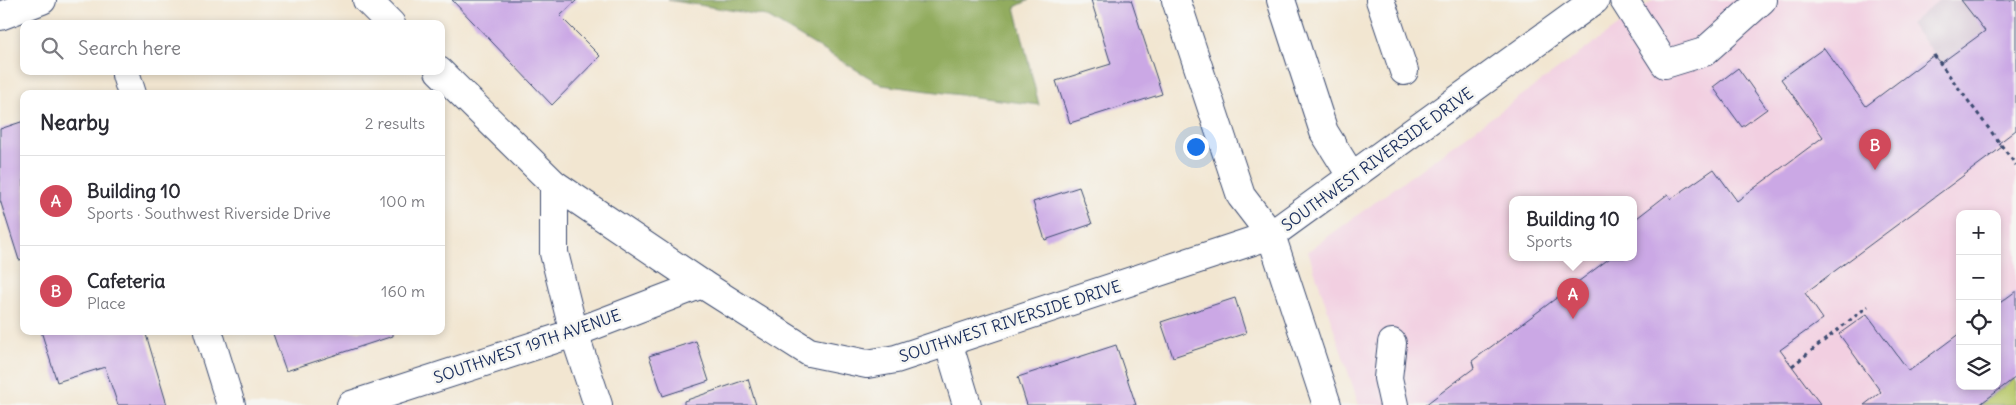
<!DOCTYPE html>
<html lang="en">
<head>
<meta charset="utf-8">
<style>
	body { margin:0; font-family:Delius,sans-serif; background:#f2f2f3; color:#2b2b33 }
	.controls { position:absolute; right:15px; bottom:15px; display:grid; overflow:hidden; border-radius:10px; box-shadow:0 2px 8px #0003 }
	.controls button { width:45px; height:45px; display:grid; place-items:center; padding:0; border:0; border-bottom:1px solid #e1e1e2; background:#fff; color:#2b2b33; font:25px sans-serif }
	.you { position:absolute; left:1195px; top:146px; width:18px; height:18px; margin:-12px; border:4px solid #fff; border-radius:50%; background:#1a73e8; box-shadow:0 0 0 8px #1a73e833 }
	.badge { display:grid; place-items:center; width:32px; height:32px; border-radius:50%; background:#d1495b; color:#fff; font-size:16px; font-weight:700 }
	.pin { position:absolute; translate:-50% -41px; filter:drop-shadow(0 1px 2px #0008) }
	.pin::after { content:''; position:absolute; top:26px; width:18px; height:15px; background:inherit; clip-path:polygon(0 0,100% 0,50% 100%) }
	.popup { position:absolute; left:1509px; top:196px; width:128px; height:65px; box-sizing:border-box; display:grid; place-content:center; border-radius:10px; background:#fff; filter:drop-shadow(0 1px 4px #0005); font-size:16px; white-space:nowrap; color:#7c7c81 }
	.popup b { font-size:19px; color:#2b2b33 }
	.popup::after { content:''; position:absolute; left:50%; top:100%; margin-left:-10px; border:10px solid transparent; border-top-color:#fff }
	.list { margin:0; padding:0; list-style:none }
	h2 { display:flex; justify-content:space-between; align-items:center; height:65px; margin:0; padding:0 20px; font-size:21px }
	h2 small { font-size:16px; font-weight:400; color:#7c7c81 }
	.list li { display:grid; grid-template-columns:32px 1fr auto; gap:15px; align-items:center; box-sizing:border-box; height:90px; padding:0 20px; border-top:1px solid #e1e1e2 }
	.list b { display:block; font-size:19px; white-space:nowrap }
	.list p { margin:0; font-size:16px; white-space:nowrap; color:#7c7c81 }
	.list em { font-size:16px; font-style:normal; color:#7c7c81 }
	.icon { flex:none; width:28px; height:28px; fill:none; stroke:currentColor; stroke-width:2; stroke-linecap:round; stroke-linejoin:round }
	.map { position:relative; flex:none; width:2016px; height:405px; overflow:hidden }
	.search { position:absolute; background:#fff; box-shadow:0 2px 8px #0003; left:20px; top:20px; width:425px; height:55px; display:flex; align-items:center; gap:12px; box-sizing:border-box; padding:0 18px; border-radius:10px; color:#7c7c81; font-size:19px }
	.panel { position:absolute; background:#fff; box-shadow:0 2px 8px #0003; left:20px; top:90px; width:425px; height:245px; border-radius:10px }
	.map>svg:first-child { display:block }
	.built { fill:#f2cfe1; fill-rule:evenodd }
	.industrial { fill:#cfbdcf }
	.green { fill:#b8c86a; stroke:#6a7c64 }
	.forest { fill:#92ac5e; stroke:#566e5e }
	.building { fill:#cba8e5 }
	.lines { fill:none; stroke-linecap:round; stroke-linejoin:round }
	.minor-casing { stroke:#3b4a6f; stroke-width:30 }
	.highway-casing { stroke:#3b4a6f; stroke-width:30 }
	.path { stroke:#3b4a6f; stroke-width:3; stroke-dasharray:4 4; stroke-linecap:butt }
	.minor { stroke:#fff; stroke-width:28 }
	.highway { stroke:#fff; stroke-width:28 }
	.labels { text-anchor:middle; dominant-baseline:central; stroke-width:5; stroke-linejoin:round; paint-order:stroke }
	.street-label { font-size:16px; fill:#1b2f5e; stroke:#f6f6f2 }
</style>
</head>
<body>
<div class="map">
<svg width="2016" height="405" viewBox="0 0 2016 405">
	<rect width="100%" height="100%" fill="#f6f6f2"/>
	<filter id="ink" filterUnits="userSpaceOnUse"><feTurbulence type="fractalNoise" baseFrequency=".02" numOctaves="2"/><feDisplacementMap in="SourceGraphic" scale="10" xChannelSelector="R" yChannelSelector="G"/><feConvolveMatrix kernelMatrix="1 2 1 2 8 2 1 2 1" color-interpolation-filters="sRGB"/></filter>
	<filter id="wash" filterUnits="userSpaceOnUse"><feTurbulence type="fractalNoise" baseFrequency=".0096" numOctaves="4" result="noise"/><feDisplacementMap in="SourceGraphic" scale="20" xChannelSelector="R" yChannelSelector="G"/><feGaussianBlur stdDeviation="1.12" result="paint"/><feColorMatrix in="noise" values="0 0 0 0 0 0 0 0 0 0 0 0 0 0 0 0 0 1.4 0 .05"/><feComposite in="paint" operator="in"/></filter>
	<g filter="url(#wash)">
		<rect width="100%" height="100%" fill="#f2e6d1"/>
		<!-- built -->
		<path class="built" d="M1653,0H2016V405H1359L1308,251ZM1513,200H1633V258H1513ZM1960,214H1997V386H1960Z"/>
		<!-- industrial -->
		<path class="industrial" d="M1939,0H1961L1985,31L1942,64L1910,24Z"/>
		<!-- green -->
		<path class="green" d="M2014,379L2016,382V405H1979Z"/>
		<!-- forest -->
		<path class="forest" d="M668,0H1029L1015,7L1039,105L882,85L766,16Z"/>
		<g id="blocks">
			<!-- building -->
			<g class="building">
				<path d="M452,0H577L560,16L600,56L552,105Z"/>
				<path d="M1091,0H1131L1162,94L1070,123L1056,81L1111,64Z"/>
				<path d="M1961,0H2016V130L1999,143L2002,147L1805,293L1823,319L1780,350L1821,405H1425L1474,368L1472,361L1610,258H1633V221L1668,194L1671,199L1714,169L1737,201L1823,137L1781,79L1824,48L1866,106L1934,55L1941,63L1985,31Z"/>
				<path d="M1738,68L1767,109L1742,127L1713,87Z"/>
				<path d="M24,121V259L19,260L0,200V129Z"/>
				<path d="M1079,187L1092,224L1045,240L1033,202Z"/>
				<path d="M2016,291V377L1979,405H1864L1881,392L1839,334L1867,314L1909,371L1960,333V386H1997V305Z"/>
				<path d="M1235,298L1246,333L1173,357L1161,322Z"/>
				<path d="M41,331H145L167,405H118L105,367L57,382Z"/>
				<path d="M272,331H393V336L286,371Z"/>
				<path d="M696,341L709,381L663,396L649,356Z"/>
				<path d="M1116,345L1136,405H1027L1018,377Z"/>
				<path d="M748,379L756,405H684V401Z"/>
			</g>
		</g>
	</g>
	<g filter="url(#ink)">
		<use href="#blocks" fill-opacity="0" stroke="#3b4a6f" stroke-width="1"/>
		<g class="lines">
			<!-- minor casing -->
			<g class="minor-casing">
				<g id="minor">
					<path d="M367,0L391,24"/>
					<path d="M1176,0L1241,196L1271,235L1327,405"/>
					<path d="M1281,0L1324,132L1352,177"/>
					<path d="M1380,0L1404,71"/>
					<path d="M1624,0L1665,64L1704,52L1762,0"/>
					<path d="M439,71L554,184L702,284L809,352L867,364L896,359L1271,235L1595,0"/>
					<path d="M126,75L132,94"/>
					<path d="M554,184V253L574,333L598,405"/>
					<path d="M208,331L231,405"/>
					<path d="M948,342L967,405"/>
					<path d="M1392,343L1388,378L1394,405"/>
					<path d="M351,405L574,333L702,284"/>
				</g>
			</g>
			<!-- highway casing -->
			<g class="highway-casing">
				<path id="highway" d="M0,16L42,0"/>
			</g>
			<!-- path -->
			<g class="path">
				<path d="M1934,55L2016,165"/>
				<path d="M1792,366L1868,306"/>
			</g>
			<!-- minor -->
			<use href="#minor" class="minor"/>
			<!-- highway -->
			<use href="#highway" class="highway"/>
		</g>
	</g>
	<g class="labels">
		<!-- street labels -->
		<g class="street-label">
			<text transform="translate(1377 159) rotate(-36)">SOUTHWEST RIVERSIDE DRIVE</text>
			<text transform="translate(1010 321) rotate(-18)">SOUTHWEST RIVERSIDE DRIVE</text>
			<text transform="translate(527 346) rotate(-19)">SOUTHWEST 19TH AVENUE</text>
		</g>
	</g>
</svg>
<div class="controls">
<button>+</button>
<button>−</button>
<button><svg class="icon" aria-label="locate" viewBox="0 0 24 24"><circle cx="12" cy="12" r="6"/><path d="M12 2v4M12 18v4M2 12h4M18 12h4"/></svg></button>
<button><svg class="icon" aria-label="layers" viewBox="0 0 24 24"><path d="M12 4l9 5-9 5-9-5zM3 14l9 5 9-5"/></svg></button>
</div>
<div class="you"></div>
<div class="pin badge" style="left:1573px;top:319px">A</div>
<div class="popup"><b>Building 10</b>Sports</div>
<div class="pin badge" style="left:1875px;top:170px">B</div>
<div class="search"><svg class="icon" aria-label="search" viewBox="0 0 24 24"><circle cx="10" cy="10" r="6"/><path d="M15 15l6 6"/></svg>Search here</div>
<section class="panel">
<h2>Nearby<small>2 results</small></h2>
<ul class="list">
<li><span class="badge">A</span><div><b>Building 10</b><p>Sports · Southwest Riverside Drive</p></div><em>100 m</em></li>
<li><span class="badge">B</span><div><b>Cafeteria</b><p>Place</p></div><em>160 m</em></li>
</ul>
</section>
</div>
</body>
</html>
